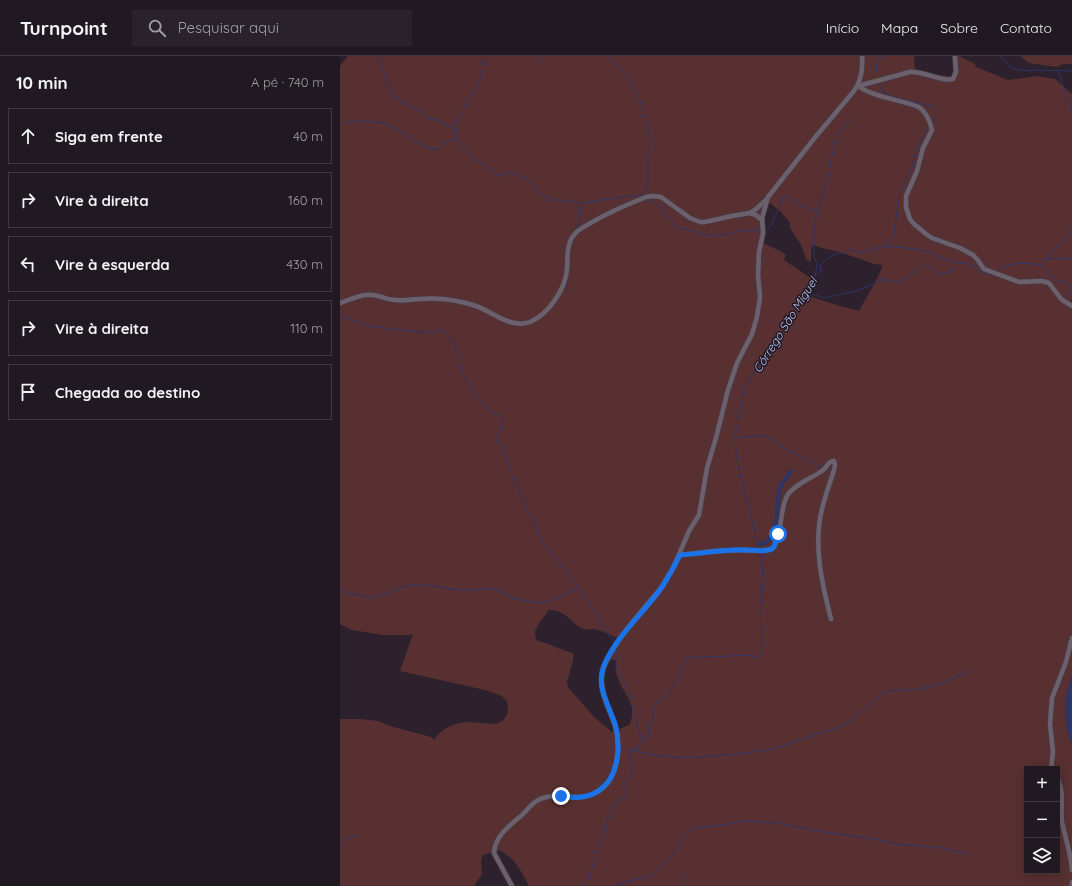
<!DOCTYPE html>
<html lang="pt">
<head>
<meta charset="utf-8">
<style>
	body { margin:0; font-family:Quicksand,sans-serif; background:#29222a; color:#f1f3f6 }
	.controls { position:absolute; right:12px; bottom:12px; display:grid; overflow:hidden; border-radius:0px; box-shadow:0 2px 10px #0003 }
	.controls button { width:36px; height:36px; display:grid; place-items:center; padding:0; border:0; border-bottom:1px solid #3e383f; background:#211921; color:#f1f3f6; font:20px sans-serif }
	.stop { position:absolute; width:12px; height:12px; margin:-9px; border:3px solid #1a73e8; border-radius:50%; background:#fff }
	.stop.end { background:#1a73e8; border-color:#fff; box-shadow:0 1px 4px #0008 }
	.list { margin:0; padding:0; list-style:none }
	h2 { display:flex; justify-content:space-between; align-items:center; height:52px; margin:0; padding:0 16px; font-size:17px }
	h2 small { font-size:13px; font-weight:400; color:#a2a0a5 }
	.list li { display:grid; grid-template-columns:26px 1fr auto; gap:12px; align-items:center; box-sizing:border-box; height:56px; margin:0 8px 8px; padding:0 8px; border:1px solid #3e383f; border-radius:0px }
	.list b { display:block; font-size:15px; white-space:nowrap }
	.list em { font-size:13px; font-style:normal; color:#a2a0a5 }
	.icon { flex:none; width:22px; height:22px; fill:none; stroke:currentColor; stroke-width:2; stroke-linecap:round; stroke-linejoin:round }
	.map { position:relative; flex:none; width:732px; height:830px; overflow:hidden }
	header { display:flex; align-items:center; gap:24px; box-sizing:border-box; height:56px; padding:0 20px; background:#211921; border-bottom:1px solid #3e383f }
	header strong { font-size:19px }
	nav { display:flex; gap:22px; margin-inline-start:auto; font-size:14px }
	.search { width:280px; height:36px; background:#29222a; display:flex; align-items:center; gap:10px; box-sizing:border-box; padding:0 14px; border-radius:0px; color:#a2a0a5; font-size:15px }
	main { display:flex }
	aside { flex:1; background:#211921 }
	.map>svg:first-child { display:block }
	.green { fill:#583032; fill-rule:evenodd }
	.water { fill:#2d3567 }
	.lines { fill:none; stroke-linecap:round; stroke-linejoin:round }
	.stream { stroke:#2d3567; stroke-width:1 }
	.canal { stroke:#2d3567; stroke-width:4 }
	.minor-casing { stroke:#463d47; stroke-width:6 }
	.minor { stroke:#6c606c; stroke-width:4.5 }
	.route { stroke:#1a73e8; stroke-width:5 }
	.labels { text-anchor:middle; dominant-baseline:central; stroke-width:3; stroke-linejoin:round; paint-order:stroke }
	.water-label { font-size:12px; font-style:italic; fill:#bbc7f8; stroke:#221823 }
</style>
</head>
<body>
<header>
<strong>Turnpoint</strong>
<div class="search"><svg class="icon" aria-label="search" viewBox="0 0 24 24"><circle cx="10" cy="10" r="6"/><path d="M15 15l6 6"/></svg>Pesquisar aqui</div>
<nav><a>Início</a><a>Mapa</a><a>Sobre</a><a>Contato</a></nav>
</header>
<main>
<aside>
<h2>10 min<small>A pé · 740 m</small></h2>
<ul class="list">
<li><svg class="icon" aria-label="ahead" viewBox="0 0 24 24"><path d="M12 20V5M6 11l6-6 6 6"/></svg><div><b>Siga em frente</b></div><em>40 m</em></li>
<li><svg class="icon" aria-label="right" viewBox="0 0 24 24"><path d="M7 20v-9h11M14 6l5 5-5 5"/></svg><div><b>Vire à direita</b></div><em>160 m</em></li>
<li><svg class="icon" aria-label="left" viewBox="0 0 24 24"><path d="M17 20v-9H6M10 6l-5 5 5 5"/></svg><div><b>Vire à esquerda</b></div><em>430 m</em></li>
<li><svg class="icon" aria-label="right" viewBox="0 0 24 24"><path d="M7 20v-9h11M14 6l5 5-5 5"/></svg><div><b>Vire à direita</b></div><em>110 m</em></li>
<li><svg class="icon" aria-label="arrive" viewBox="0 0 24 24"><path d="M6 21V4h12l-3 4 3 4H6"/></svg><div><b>Chegada ao destino</b></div></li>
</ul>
</aside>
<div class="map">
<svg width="732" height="830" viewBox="0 0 732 830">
	<rect width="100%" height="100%" fill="#2c212c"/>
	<!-- green -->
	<g class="green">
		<path d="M8,0H574L575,14C588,18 601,22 614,21L616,0H620L622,2L634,7L636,11L668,24L698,20L715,23L732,38V243L731,244L732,246V621C723,645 723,666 732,689V830H189C180,814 176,803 159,794L143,799L141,804L142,818L134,830H0V663H20L38,665L50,670L91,681L94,684C101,672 116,666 130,666C143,666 164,674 168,655C168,652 167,648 167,645L162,640L145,634L60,615L73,578L69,579H43L12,574L0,568V10ZM427,145L440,155L450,167V172L461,189L466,203L471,206V192L473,189L482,192L500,196L534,208L543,209C537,225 527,240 519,255L500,250L472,241L467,234L469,230L475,225L444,204L446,199L440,195L421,186L424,152ZM209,554C228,554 230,568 244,573C247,574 250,573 253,573C261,574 269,578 277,582L266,603L276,604C276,608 275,613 276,616C280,636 300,647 289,669L272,676L254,661L228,631L227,626L232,609L234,598L205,587L196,584L195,575L200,566ZM687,713H717V815H687Z"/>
		<path d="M680,0H732V8H723L717,11L689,7Z"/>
	</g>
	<!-- water -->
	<path class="water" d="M732,621V689C723,667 723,643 732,621Z"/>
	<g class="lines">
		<!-- stream -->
		<g class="stream">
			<path d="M37,0L50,32L54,40L62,46L81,55L88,63L96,64L116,74"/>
			<path d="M143,0L145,7L138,29L117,64L116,69L117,84L120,88L135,103L160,120C165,121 167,117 171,116L185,122L201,138L210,144H223L241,147L283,141L299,139L302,140"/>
			<path d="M266,0L277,10L290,26L300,45L309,76L310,88L308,101V127L305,134L301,138"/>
			<path d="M661,0L670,11L675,13L688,15L696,14L732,15"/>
			<path d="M196,6L202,0"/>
			<path d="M718,15L732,55"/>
			<path d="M538,23L536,6L544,0"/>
			<path d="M539,27L542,35L551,40L595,51L596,53L594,65L592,67"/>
			<path d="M3,67C18,65 37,64 52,70C62,75 86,96 98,93C100,92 103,89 105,87C109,85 113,84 116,82"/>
			<path d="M306,143L320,150L335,170L370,180L385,179L397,175L419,174"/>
			<path d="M732,172L729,179L703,205C702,211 703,213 707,217C716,226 719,223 728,228V237L732,241"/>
			<path d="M426,173L431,170L444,139L458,148L477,156"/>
			<path d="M235,174L240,162L241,148"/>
			<path d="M546,190L551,184L554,177L560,136L572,112L574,100L584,77L589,69"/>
			<path d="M231,191L235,182"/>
			<path d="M706,203L723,202L732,203"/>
			<path d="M657,215C668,205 688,207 702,209"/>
			<path d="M475,219L481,215L480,209C490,200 493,198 506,197L509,194H513L517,197L529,194H533L538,191L546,190L575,193L591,197L602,202L612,205L615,207L630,208L645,218H651"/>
			<path d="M466,236L485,242L519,234L544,223L559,227L572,218L584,207L598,218L609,216L616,212"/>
			<path d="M227,238L228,222"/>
			<path d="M0,259L28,270L81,276L84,277H88L100,274C117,280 117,302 123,317C129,330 138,342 148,353C153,357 159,359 163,365L156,386L162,390L172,420L202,485L248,544L265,574L275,587"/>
			<path d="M396,382L409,380H424L460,401L482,412"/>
			<path d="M487,414L491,416"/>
			<path d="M419,492L398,410L396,396L395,381L403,335L412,319L427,298L461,242L473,224L475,220L477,208L474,201V169L488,120L496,80L499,75L513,61"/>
			<path d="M0,534L6,537L33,542L63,531L78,528L119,534H136L150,532L160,535L172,542L200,547L211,545L237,532"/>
			<path d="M278,590L276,601V607L278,615L290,639L293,654L302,684"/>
			<path d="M291,694L319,700L344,702L398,698L430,694L496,672L508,666L517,659L542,638L554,634H576L596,629L632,615"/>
			<path d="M0,785L15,779"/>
			<path d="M244,830L249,822L248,818L251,816L258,790L261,786L265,775L264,770L267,768V762L271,760V757L275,752L273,751V749L287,739C286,730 282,729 290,721C291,717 294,712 293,709L290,706L291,701L287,697L290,695L292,692L295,693L298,692L299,687L308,680L310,675L308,671L309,667L312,666L314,661L311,654H314L316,648C330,643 340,616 346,602L411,599L418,602L422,597V579L421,554L423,541L422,527L423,509L422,498"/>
			<path d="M271,830L310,820L332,800L344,782L353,772L383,769L404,765L436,767L490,777L528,782L557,788L602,792L626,798"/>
			<path d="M343,830L345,819"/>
		</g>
		<!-- canal -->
		<path class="canal" d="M419,488L425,487L429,484L434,472L437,461L439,432L451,415"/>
		<!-- minor casing -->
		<g class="minor-casing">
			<g id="minor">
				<path d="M518,30C535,42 559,43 579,51C586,56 590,65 592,74L583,92L577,115L566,140V151L570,163L573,167L586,178L592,182L620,192L633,199L637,203L644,213L679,226L702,225L709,227L721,243L732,250"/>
				<path d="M518,30L570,16C585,15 600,26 613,23L616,16L615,0"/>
				<path d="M410,157L416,159L422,164"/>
				<path d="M0,247C9,244 17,240 26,239C36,237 46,244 56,244C64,245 72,243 80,243C100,241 118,244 136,250C153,256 171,273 190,266C209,258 225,233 227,214C228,202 226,188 234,179C237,174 244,171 249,168C267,157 286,149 306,141L313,140L321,141L350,162L360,166H365L392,160L410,157L416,153L427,143"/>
				<path d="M339,499L375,495L399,494L419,495L432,493C443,481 439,454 447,440C452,430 473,421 482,415C486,412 487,409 490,406L494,405L495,409L494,414C490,427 485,440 482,453C473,489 482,528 491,563"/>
				<path d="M711,713L713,696L710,668L712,642L726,606L732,582"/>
				<path d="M717,722C725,736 720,752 722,766C725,782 731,797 732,814"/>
				<path d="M172,830L154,797C155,780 169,770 181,760C186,755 190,750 195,746C216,732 237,749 259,735C279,722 281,690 275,669C269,651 257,632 263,613C266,604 271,597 276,589C289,568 306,550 321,532L334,510L349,475L359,459L367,412L376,382L388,334L397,307L412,278L417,261L420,241L418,219L419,196L423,177L422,162L428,141L477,79L514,35C521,25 523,12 522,0"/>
				<path d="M732,830V826"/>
			</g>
		</g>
		<!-- minor -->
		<use href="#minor" class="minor"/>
	</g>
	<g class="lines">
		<!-- route -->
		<path class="route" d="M221,740C234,743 250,742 261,733C279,719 281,689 275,668C268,647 255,630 265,607C278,578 304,557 322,531C329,521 334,510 340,499C363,498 386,492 409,494C417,494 428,497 434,491L438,478"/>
	</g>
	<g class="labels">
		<!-- water labels -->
		<g class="water-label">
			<text transform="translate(445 269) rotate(-58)">Córrego São Miguel</text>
		</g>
	</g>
</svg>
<div class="controls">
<button>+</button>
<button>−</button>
<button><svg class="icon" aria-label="layers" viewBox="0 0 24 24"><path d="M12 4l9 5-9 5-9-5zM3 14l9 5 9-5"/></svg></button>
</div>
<div class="stop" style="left:438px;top:478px"></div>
<div class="stop end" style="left:221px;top:740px"></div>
</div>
</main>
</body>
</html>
